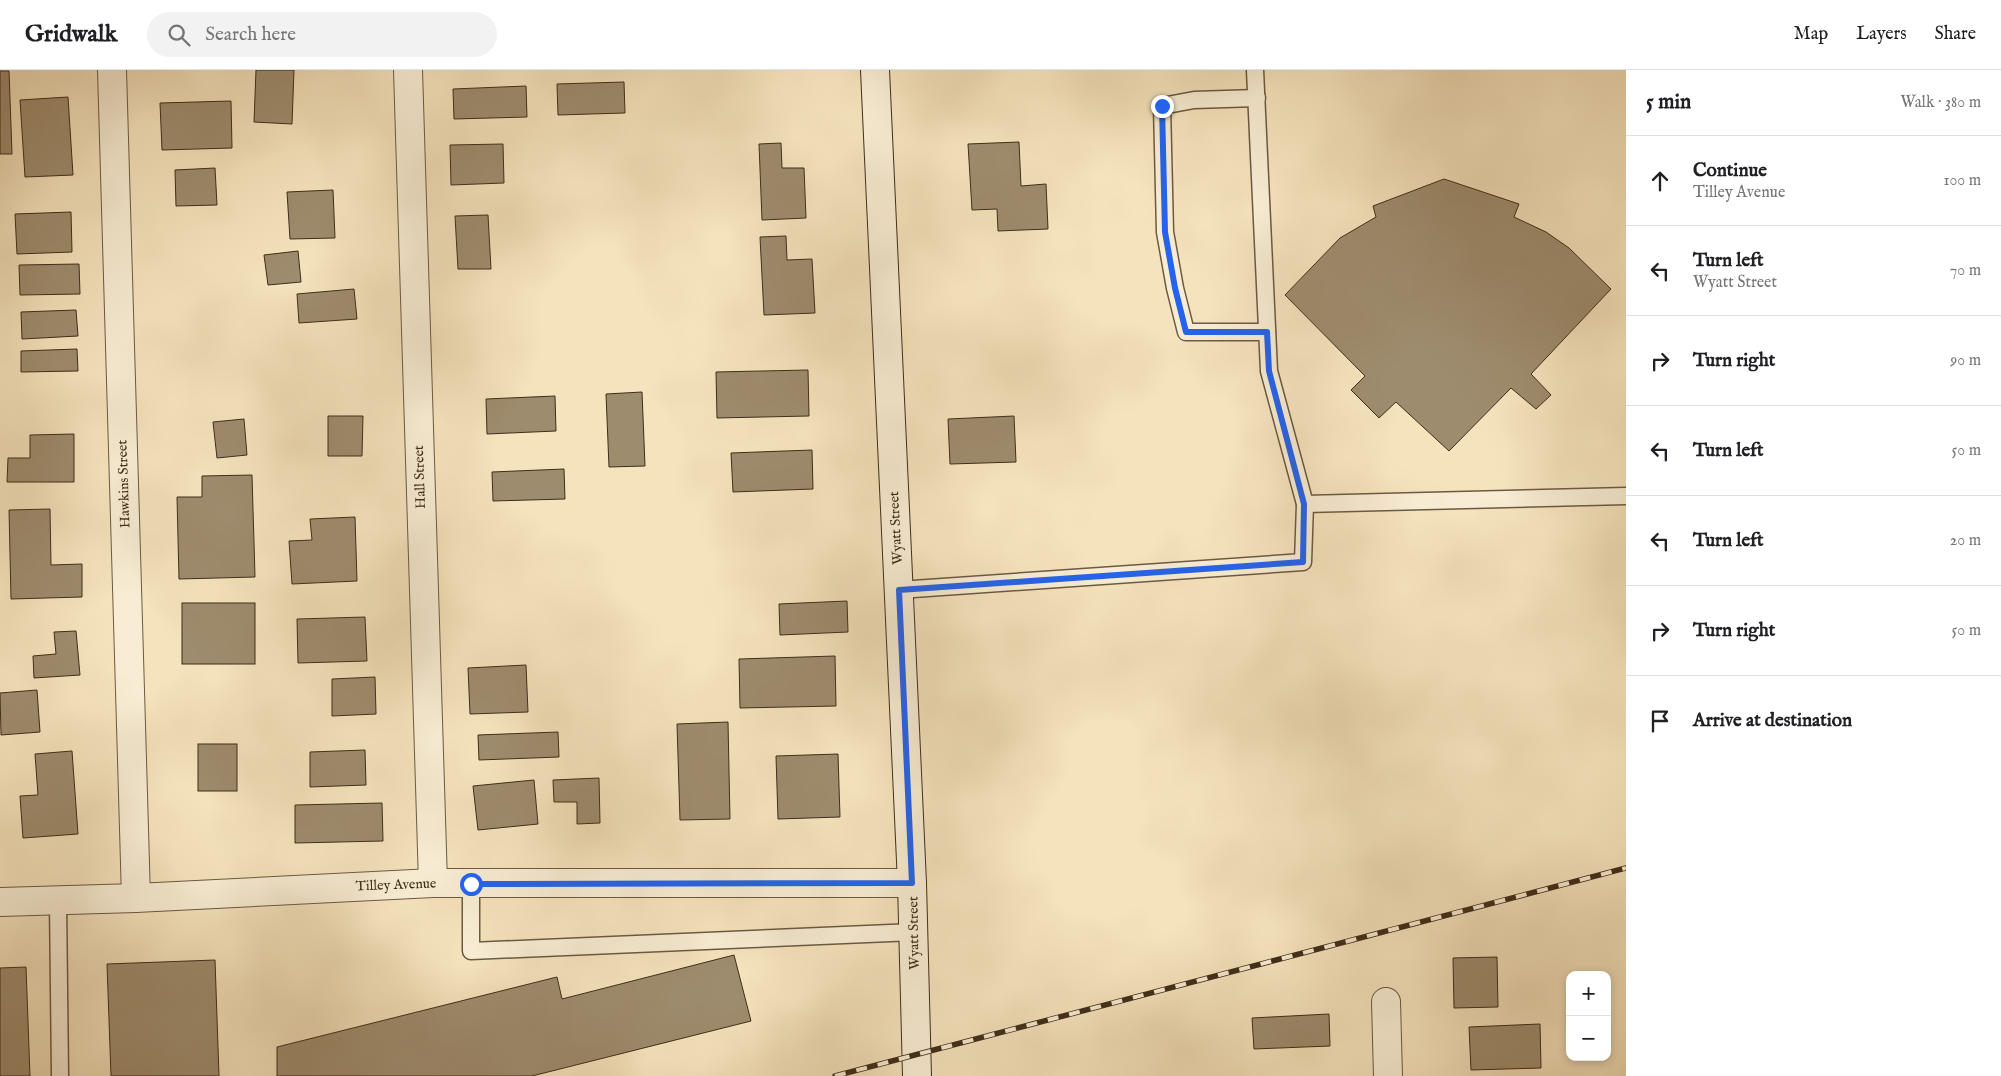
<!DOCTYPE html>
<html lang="en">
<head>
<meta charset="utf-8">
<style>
	body { margin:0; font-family:"IM FELL English",serif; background:#f2f2f2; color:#202124 }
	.controls { position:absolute; right:15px; bottom:15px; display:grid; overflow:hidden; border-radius:10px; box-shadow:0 2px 8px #0003 }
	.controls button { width:45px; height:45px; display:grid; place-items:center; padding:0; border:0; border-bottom:1px solid #e0e0e0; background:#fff; color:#202124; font:25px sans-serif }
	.stop { position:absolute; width:15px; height:15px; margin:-11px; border:4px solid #2563eb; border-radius:50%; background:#fff }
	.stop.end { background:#2563eb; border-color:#fff; box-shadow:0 1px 5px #0008 }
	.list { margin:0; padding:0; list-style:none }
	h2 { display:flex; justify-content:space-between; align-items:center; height:65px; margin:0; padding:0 20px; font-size:21px }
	h2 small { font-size:16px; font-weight:400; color:#757577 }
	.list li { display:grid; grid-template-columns:32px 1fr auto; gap:15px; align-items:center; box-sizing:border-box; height:90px; padding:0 20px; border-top:1px solid #e0e0e0 }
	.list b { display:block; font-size:19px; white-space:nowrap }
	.list p { margin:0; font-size:16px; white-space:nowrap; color:#757577 }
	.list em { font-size:16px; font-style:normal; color:#757577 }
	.icon { flex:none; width:28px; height:28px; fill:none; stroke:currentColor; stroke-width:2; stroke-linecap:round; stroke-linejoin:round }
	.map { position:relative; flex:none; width:1626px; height:1006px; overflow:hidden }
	header { display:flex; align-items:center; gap:30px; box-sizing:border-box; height:70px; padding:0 25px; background:#fff; border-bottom:1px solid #e0e0e0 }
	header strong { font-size:24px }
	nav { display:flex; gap:28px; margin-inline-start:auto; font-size:18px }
	.search { width:350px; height:45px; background:#f2f2f2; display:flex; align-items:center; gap:12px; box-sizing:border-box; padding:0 18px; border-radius:28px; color:#757577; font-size:19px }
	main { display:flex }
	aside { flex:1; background:#fff }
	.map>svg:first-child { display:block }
	.building { fill:#9e8c6e; stroke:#3f2d19 }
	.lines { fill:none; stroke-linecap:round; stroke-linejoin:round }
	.lane-casing { stroke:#6c5a42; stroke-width:19 }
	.street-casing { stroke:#6c5a42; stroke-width:30 }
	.secondary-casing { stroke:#3f2d19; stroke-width:30 }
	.lane { stroke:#f8edd4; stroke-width:16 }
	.street { stroke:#f8edd4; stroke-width:28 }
	.secondary { stroke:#f8edd4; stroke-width:28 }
	.rail-casing { stroke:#3f2d19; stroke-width:5.5 }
	.rail { stroke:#f8edd4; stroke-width:4; stroke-dasharray:11; stroke-linecap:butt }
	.route { stroke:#2563eb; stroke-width:6 }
	.labels { text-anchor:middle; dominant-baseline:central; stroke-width:5; stroke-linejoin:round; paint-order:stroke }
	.street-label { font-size:14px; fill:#3f2d19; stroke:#f8edd4 }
</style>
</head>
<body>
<header>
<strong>Gridwalk</strong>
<div class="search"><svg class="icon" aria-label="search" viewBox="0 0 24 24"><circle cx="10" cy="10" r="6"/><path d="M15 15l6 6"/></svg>Search here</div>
<nav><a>Map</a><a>Layers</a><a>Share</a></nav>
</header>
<main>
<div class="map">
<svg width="1626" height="1006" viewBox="0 0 1626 1006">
	<rect width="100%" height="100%" fill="#f5e3bd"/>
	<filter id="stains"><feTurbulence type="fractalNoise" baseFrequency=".004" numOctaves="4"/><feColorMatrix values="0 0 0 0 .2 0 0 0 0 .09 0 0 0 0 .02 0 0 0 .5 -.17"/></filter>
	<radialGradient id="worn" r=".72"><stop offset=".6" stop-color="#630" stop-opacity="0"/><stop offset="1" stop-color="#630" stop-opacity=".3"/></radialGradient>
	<!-- building -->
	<g class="building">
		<path d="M256,0H294L292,54L254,52Z"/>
		<path d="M0,1H9L12,84H0Z"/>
		<path d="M624,12L625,43L558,45L557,14Z"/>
		<path d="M526,16L527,47L454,49L453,19Z"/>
		<path d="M68,27L73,105L25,107L20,30Z"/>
		<path d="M231,31L232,78L162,80L160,33Z"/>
		<path d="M1019,72L1021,116L1046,114L1048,159L998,161L997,139L972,140L968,74Z"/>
		<path d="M781,73L782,98H804L806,148L762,150L759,74Z"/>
		<path d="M503,74L504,113L451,115L450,75Z"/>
		<path d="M215,98L217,135L176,136L175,100Z"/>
		<path d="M1444,109L1519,134L1514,147L1546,162L1569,178L1611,219L1531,304L1551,325L1536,339L1511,318L1449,381L1396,332L1379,348L1351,320L1365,306L1285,225L1340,168L1376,147L1373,136Z"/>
		<path d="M333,120L335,168L290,169L287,122Z"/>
		<path d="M71,142L72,182L17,184L15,144Z"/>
		<path d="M488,145L491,199H458L455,146Z"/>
		<path d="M786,166L787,190L812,189L815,243L764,245L760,167Z"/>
		<path d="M298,181L301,212L268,215L264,185Z"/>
		<path d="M79,194L80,224L20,225L19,195Z"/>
		<path d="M354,219L357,249L299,253L297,224Z"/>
		<path d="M76,240L78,266L22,269L21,242Z"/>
		<path d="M77,279L78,301L21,302V281Z"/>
		<path d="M808,300L809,346L717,348L716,302Z"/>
		<path d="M642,322L645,396L609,397L606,324Z"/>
		<path d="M555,326L556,361L487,364L486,329Z"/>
		<path d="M328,346H363L362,386H328Z"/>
		<path d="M1014,346L1016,392L950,394L948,349Z"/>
		<path d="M244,349L247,385L217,388L213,352Z"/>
		<path d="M74,364V412H7L8,388H30V365Z"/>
		<path d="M812,380L813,419L733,422L731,383Z"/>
		<path d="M564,399L565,429L493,431L492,402Z"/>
		<path d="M252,405L255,507L179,509L177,427H202V406Z"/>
		<path d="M50,439L51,495L82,494V527L11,529L9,440Z"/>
		<path d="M355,447L357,511L292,514L289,471L312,470L310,449Z"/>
		<path d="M847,531L848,562L780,565L779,534Z"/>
		<rect x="182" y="533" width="73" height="61"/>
		<path d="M365,547L367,591L298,593L297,549Z"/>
		<path d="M76,561L80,605L34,608L33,586L56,584L54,562Z"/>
		<path d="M835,586L836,636L740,638L739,589Z"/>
		<path d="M526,595L528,642L470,644L468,598Z"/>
		<path d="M375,607L376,644L332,646V609Z"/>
		<path d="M37,620L40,662L1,665L0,623Z"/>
		<path d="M728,652L730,749L680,750L677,654Z"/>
		<path d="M558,662L559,687L479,690L478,665Z"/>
		<rect x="198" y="674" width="39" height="47"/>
		<path d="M365,680L366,715L310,717V682Z"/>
		<path d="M72,681L78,764L23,768L20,726L38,725L35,684Z"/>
		<path d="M838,684L840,747L778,749L776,686Z"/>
		<path d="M599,708L600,753L577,754V732H554L553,710Z"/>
		<path d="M534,710L538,754L478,760L473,716Z"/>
		<path d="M382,733L383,771L295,773V735Z"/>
		<path d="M734,885L751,951L532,1006H277V977L557,907L562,929Z"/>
		<path d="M1497,887L1498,937L1454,938L1453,888Z"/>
		<path d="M215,890L219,1006H111L107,894Z"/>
		<path d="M26,897L30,1006H0V898Z"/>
		<path d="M1329,944L1330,976L1254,979L1252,948Z"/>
		<path d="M1540,954L1541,998L1471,1000L1469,957Z"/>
	</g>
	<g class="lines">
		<!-- lane casing -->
		<g class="lane-casing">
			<g id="lane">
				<path d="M1257,28L1194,30L1162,36L1165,162L1175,218L1186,262H1267"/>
				<path d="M1305,434L1626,426"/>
				<path d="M899,520L1303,492L1305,434L1269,301L1255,0"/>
				<path d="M471,814V881L914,862"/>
				<path d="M58,831L60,1006"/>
			</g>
		</g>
		<!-- street casing -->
		<g class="street-casing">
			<g id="street">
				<path d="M112,0L136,828"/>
				<path d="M408,0L433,813"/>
				<path d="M0,832L136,828L433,813H912"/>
				<path d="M1386,932L1388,1006"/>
			</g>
		</g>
		<!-- secondary casing -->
		<g class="secondary-casing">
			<path id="secondary" d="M875,0L912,813L917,1006"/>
		</g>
		<!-- lane -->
		<use href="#lane" class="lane"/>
		<!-- street -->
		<use href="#street" class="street"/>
		<!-- secondary -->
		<use href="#secondary" class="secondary"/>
		<!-- rail casing -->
		<g class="rail-casing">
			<path id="rail" d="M835,1006L1626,798"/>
		</g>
		<!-- rail -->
		<use href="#rail" class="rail"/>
	</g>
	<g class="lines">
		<!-- route -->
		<path class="route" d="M471,814L912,813L899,520L1303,492L1304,434L1269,301L1267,262H1186L1175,218L1165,162L1162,36"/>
	</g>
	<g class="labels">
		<!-- street labels -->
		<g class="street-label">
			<text transform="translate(420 407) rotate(-92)">Hall Street</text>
			<text transform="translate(124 414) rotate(-92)">Hawkins Street</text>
			<text transform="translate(896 458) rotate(-93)">Wyatt Street</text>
			<text transform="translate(396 815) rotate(-2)">Tilley Avenue</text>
			<text transform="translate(914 863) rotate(-91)">Wyatt Street</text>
		</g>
	</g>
	<rect width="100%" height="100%" filter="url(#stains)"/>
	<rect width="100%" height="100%" fill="url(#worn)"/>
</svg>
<div class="controls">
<button>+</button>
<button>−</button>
</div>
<div class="stop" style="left:471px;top:814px"></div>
<div class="stop end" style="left:1162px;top:36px"></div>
</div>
<aside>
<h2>5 min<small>Walk · 380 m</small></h2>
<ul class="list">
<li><svg class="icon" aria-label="ahead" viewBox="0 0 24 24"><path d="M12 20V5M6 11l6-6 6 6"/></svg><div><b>Continue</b><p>Tilley Avenue</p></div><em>100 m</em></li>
<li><svg class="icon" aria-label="left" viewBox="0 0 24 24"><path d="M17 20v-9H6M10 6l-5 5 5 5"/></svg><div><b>Turn left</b><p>Wyatt Street</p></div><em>70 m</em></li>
<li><svg class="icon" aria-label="right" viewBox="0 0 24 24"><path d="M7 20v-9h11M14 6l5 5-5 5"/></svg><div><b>Turn right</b></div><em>90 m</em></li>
<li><svg class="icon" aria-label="left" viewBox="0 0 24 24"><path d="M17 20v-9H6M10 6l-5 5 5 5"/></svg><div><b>Turn left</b></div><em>50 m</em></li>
<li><svg class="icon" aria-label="left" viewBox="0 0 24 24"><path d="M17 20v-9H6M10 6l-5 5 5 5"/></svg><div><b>Turn left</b></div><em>20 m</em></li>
<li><svg class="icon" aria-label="right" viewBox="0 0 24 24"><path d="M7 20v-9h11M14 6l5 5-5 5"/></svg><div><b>Turn right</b></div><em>50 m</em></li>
<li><svg class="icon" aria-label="arrive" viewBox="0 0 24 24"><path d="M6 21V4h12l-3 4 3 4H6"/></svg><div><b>Arrive at destination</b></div></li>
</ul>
</aside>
</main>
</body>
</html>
